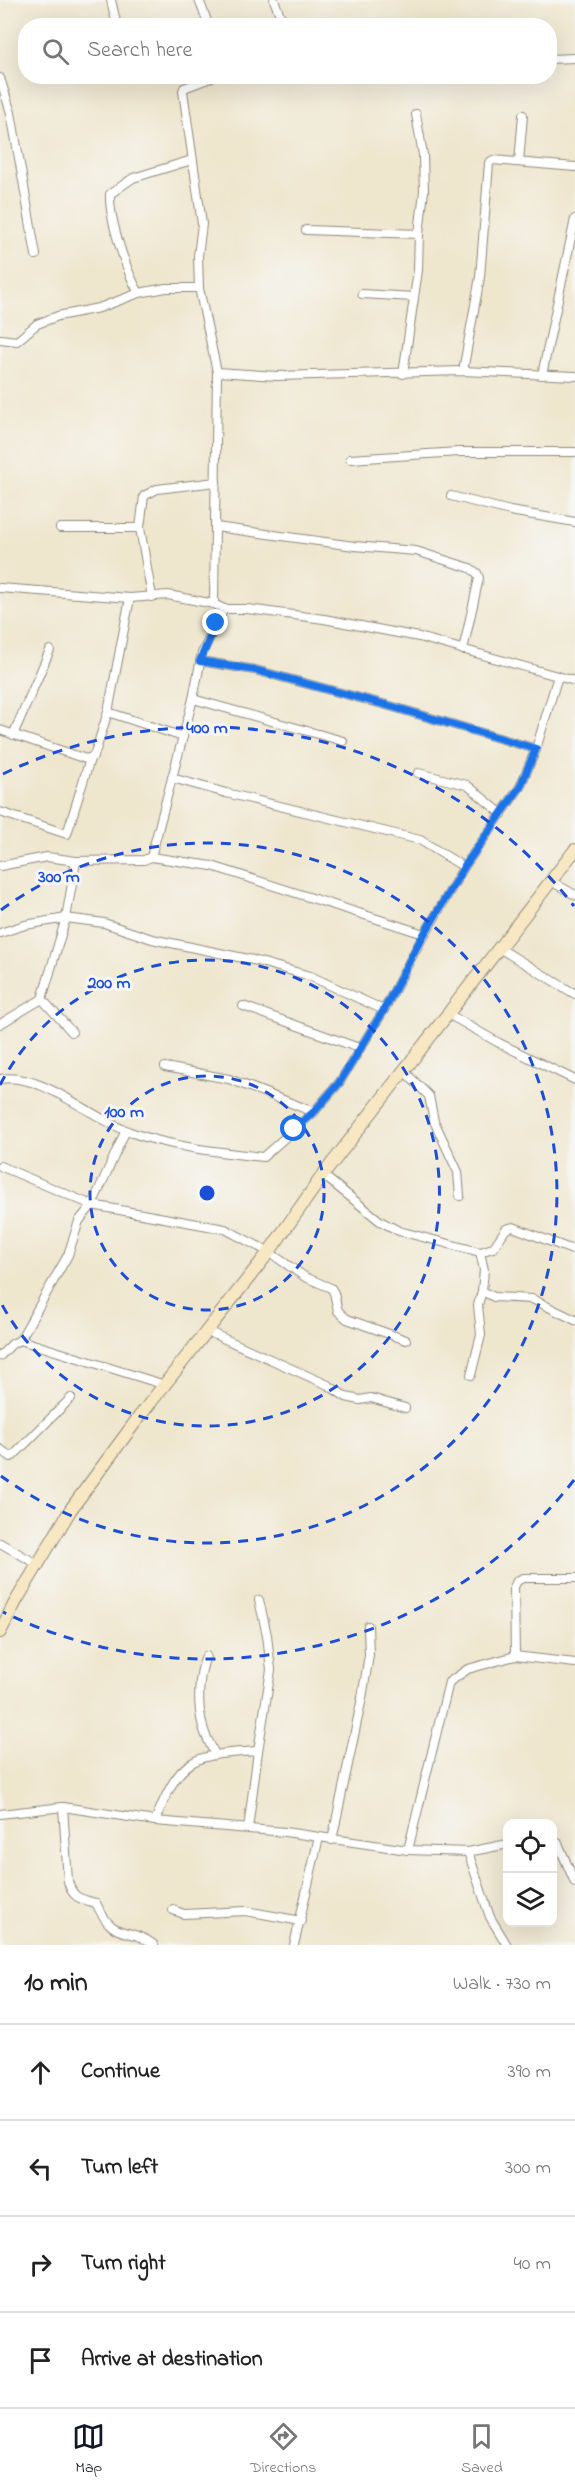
<!DOCTYPE html>
<html lang="en">
<head>
<meta charset="utf-8">
<style>
	body { margin:0; font-family:"Indie Flower",sans-serif; background:#f2f2f2; color:#222 }
	.controls { position:absolute; right:18px; bottom:18px; display:grid; overflow:hidden; border-radius:12px; box-shadow:0 6px 24px #0002 }
	.controls button { width:54px; height:54px; display:grid; place-items:center; padding:0; border:0; border-bottom:2px solid #e0e0e0; background:#fff; color:#222; font:30px sans-serif }
	.stop { position:absolute; width:18px; height:18px; margin:-14px; border:4px solid #1a73e8; border-radius:50%; background:#fff }
	.stop.end { background:#1a73e8; border-color:#fff; box-shadow:0 2px 6px #0008 }
	.list { margin:0; padding:0; list-style:none }
	h2 { display:flex; justify-content:space-between; align-items:center; height:78px; margin:0; padding:0 24px; font-size:26px }
	h2 small { font-size:20px; font-weight:400; color:#767676 }
	.list li { display:grid; grid-template-columns:39px 1fr auto; gap:18px; align-items:center; box-sizing:border-box; height:96px; padding:0 24px; border-top:2px solid #e0e0e0 }
	.list b { display:block; font-size:22px; white-space:nowrap }
	.list em { font-size:20px; font-style:normal; color:#767676 }
	.icon { flex:none; width:33px; height:33px; fill:none; stroke:currentColor; stroke-width:2; stroke-linecap:round; stroke-linejoin:round }
	.map { position:relative; flex:none; width:575px; height:1945px; overflow:hidden }
	.search { position:absolute; background:#fff; box-shadow:0 6px 24px #0002; left:18px; right:18px; top:18px; height:66px; display:flex; align-items:center; gap:15px; box-sizing:border-box; padding:0 21px; border-radius:24px; color:#767676; font-size:22px }
	.sheet { height:462px; background:#fff }
	nav { display:flex; justify-content:space-around; align-items:center; box-sizing:border-box; height:84px; border-top:2px solid #e0e0e0; background:#fff; font-size:16px; color:#767676 }
	nav a { display:grid; justify-items:center; gap:3px }
	nav .on { color:#111827 }
	.map>svg:first-child { display:block }
	.lines { fill:none; stroke-linecap:round; stroke-linejoin:round }
	.street-casing { stroke:#8d887c; stroke-width:10 }
	.secondary-casing { stroke:#8d887c; stroke-width:14 }
	.street { stroke:#fff; stroke-width:8 }
	.secondary { stroke:#f7e8c3; stroke-width:12 }
	.route { stroke:#1a73e8; stroke-width:8 }
	.ring { fill:none; stroke:#1d4ed8; stroke-width:3; stroke-dasharray:10 8 }
	.centre { fill:#1d4ed8; stroke:#f6f6f2; stroke-width:3 }
	.ring-label { font-size:18px; text-anchor:middle; font-weight:bold; fill:#1d4ed8; stroke:#f6f6f2; stroke-width:6; stroke-linejoin:round; paint-order:stroke }
</style>
</head>
<body>
<div class="map">
<svg width="575" height="1945" viewBox="0 0 575 1945">
	<rect width="100%" height="100%" fill="#f6f6f2"/>
	<filter id="ink" filterUnits="userSpaceOnUse"><feTurbulence type="fractalNoise" baseFrequency=".0167" numOctaves="2"/><feDisplacementMap in="SourceGraphic" scale="12" xChannelSelector="R" yChannelSelector="G"/><feConvolveMatrix kernelMatrix="1 2 1 2 8 2 1 2 1" color-interpolation-filters="sRGB"/></filter>
	<filter id="wash" filterUnits="userSpaceOnUse"><feTurbulence type="fractalNoise" baseFrequency=".008" numOctaves="4" result="noise"/><feDisplacementMap in="SourceGraphic" scale="24" xChannelSelector="R" yChannelSelector="G"/><feGaussianBlur stdDeviation="1.35" result="paint"/><feColorMatrix in="noise" values="0 0 0 0 0 0 0 0 0 0 0 0 0 0 0 0 0 1.4 0 .05"/><feComposite in="paint" operator="in"/></filter>
	<g filter="url(#wash)">
		<rect width="100%" height="100%" fill="#efe6ce"/>
	</g>
	<g filter="url(#ink)">
		<g class="lines">
			<!-- street casing -->
			<g class="street-casing">
				<g id="street">
					<path d="M111,0L117,26"/>
					<path d="M199,0L209,26"/>
					<path d="M274,0L283,23"/>
					<path d="M550,59L575,58"/>
					<path d="M213,77L184,88L183,91L202,224L198,256L199,288L217,372L214,604"/>
					<path d="M0,78L11,113L36,255"/>
					<path d="M445,79L459,76"/>
					<path d="M519,162L523,115"/>
					<path d="M306,230L419,234"/>
					<path d="M139,293C126,271 109,219 110,194L133,178L192,160"/>
					<path d="M362,294L414,297"/>
					<path d="M0,339L17,341L37,324L58,316L99,308L139,293L166,288H199"/>
					<path d="M463,371L480,277L489,163L493,160L575,167"/>
					<path d="M217,372L277,376L463,371L575,376"/>
					<path d="M403,374L418,270L419,234L424,191L423,155L416,114"/>
					<path d="M542,375L575,219"/>
					<path d="M350,459L459,452H575"/>
					<path d="M451,496L510,511L575,522"/>
					<path d="M216,527L354,546L416,551L470,568L477,573L479,578L463,650"/>
					<path d="M60,528H140"/>
					<path d="M0,588L130,598L168,595L214,604L224,609H247L324,619L419,637L575,681"/>
					<path d="M152,597L140,528L144,496L157,489L216,482"/>
					<path d="M200,661L255,670L390,706L536,749"/>
					<path d="M193,699L343,741"/>
					<path d="M108,712L183,737"/>
					<path d="M0,730L86,759L94,756L108,712L130,598"/>
					<path d="M13,735L50,650"/>
					<path d="M418,773L467,785L502,814"/>
					<path d="M172,778L226,793L420,840L464,867"/>
					<path d="M0,812L67,834L90,759"/>
					<path d="M151,857L193,699L202,653L224,609"/>
					<path d="M0,866L47,857L76,861L144,860L151,857L212,866L424,934"/>
					<path d="M551,881L575,895"/>
					<path d="M0,933L25,925L66,918L104,923L152,939L253,960L310,976L384,1010"/>
					<path d="M499,948L575,994"/>
					<path d="M42,999L72,1032"/>
					<path d="M243,1006L359,1048"/>
					<path d="M448,1014L499,1043L575,1080"/>
					<path d="M0,1024L42,999L66,918L76,861"/>
					<path d="M165,1067L229,1079L314,1112"/>
					<path d="M404,1071L429,1096L434,1121L458,1172L460,1196"/>
					<path d="M0,1079C41,1072 90,1117 127,1131C170,1147 217,1152 263,1157L314,1112L339,1083L384,1010L416,949L464,867L520,787L536,749L558,676"/>
					<path d="M0,1166L92,1205L225,1229L269,1252L305,1277L331,1288L334,1293L338,1311L347,1319L406,1340"/>
					<path d="M323,1175L380,1221L399,1231L480,1252L484,1270L482,1291L494,1297L532,1299L575,1320"/>
					<path d="M480,1252L493,1248L506,1229L513,1227L575,1251"/>
					<path d="M207,1331L328,1385L346,1397L360,1400L371,1398L405,1408"/>
					<path d="M20,1340L68,1255L79,1221L92,1205L126,1130"/>
					<path d="M0,1356L12,1344L20,1340L165,1385"/>
					<path d="M471,1375L481,1335L478,1305L482,1291"/>
					<path d="M0,1449L11,1457L13,1456L71,1398"/>
					<path d="M0,1543L37,1564"/>
					<path d="M206,1656C198,1677 197,1705 203,1727C205,1736 211,1745 214,1753"/>
					<path d="M515,1656L514,1587L517,1581L523,1578H575"/>
					<path d="M63,1807L68,1881C72,1898 80,1899 96,1903C115,1944 127,1924 154,1945"/>
					<path d="M0,1814L63,1807L155,1821L285,1832L408,1850L468,1852L508,1844"/>
					<path d="M155,1821C181,1757 190,1755 258,1751"/>
					<path d="M248,1829L258,1751L271,1670L267,1635L259,1600"/>
					<path d="M332,1840L362,1698L369,1655L368,1626"/>
					<path d="M552,1841L558,1843L575,1883"/>
					<path d="M408,1850L449,1682L468,1669L515,1656L575,1663"/>
					<path d="M468,1852L490,1917L507,1945"/>
					<path d="M173,1910L184,1914L246,1911L301,1921"/>
					<path d="M294,1945L319,1837"/>
				</g>
			</g>
			<!-- secondary casing -->
			<g class="secondary-casing">
				<path id="secondary" d="M0,1632L16,1601L71,1509L139,1417L269,1252L323,1175L575,850"/>
			</g>
			<!-- street -->
			<use href="#street" class="street"/>
			<!-- secondary -->
			<use href="#secondary" class="secondary"/>
		</g>
	</g>
	<g class="lines" filter="url(#ink)">
		<!-- route -->
		<path class="route" d="M216,623L200,661L255,670L390,706L536,749L520,787L464,867L416,948L384,1010L339,1083L314,1112L294,1129"/>
	</g>
	<!-- distance rings -->
	<g class="ring">
		<circle cx="207" cy="1193" r="117"/>
		<path d="M0 1085A233 233 0 1 1 0 1301"/>
		<path d="M1 910A350 350 0 1 1 1 1476"/>
		<path d="M574 1480A466 466 0 0 1 3 1612M3 774A466 466 0 0 1 574 906"/>
	</g>
	<circle cx="207" cy="1193" r="9" class="centre"/>
	<g class="ring-label">
		<text x="207" y="733">400 m</text>
		<text x="59" y="882">300 m</text>
		<text x="109" y="988">200 m</text>
		<text x="124" y="1117">100 m</text>
	</g>
</svg>
<div class="controls">
<button><svg class="icon" aria-label="locate" viewBox="0 0 24 24"><circle cx="12" cy="12" r="6"/><path d="M12 2v4M12 18v4M2 12h4M18 12h4"/></svg></button>
<button><svg class="icon" aria-label="layers" viewBox="0 0 24 24"><path d="M12 4l9 5-9 5-9-5zM3 14l9 5 9-5"/></svg></button>
</div>
<div class="stop" style="left:294px;top:1129px"></div>
<div class="stop end" style="left:216px;top:623px"></div>
<div class="search"><svg class="icon" aria-label="search" viewBox="0 0 24 24"><circle cx="10" cy="10" r="6"/><path d="M15 15l6 6"/></svg>Search here</div>
</div>
<section class="sheet">
<h2>10 min<small>Walk · 730 m</small></h2>
<ul class="list">
<li><svg class="icon" aria-label="ahead" viewBox="0 0 24 24"><path d="M12 20V5M6 11l6-6 6 6"/></svg><div><b>Continue</b></div><em>390 m</em></li>
<li><svg class="icon" aria-label="left" viewBox="0 0 24 24"><path d="M17 20v-9H6M10 6l-5 5 5 5"/></svg><div><b>Turn left</b></div><em>300 m</em></li>
<li><svg class="icon" aria-label="right" viewBox="0 0 24 24"><path d="M7 20v-9h11M14 6l5 5-5 5"/></svg><div><b>Turn right</b></div><em>40 m</em></li>
<li><svg class="icon" aria-label="arrive" viewBox="0 0 24 24"><path d="M6 21V4h12l-3 4 3 4H6"/></svg><div><b>Arrive at destination</b></div></li>
</ul>
</section>
<nav>
<a class="on"><svg class="icon" aria-label="map" viewBox="0 0 24 24"><path d="M3 6l6-2 6 2 6-2v14l-6 2-6-2-6 2zM9 4v14M15 6v14"/></svg>Map</a>
<a><svg class="icon" aria-label="directions" viewBox="0 0 24 24"><path d="M12 3l9 9-9 9-9-9zM9 14v-3h6M13 9l2 2-2 2"/></svg>Directions</a>
<a><svg class="icon" aria-label="saved" viewBox="0 0 24 24"><path d="M7 4h10v16l-5-4-5 4z"/></svg>Saved</a>
</nav>
</body>
</html>
